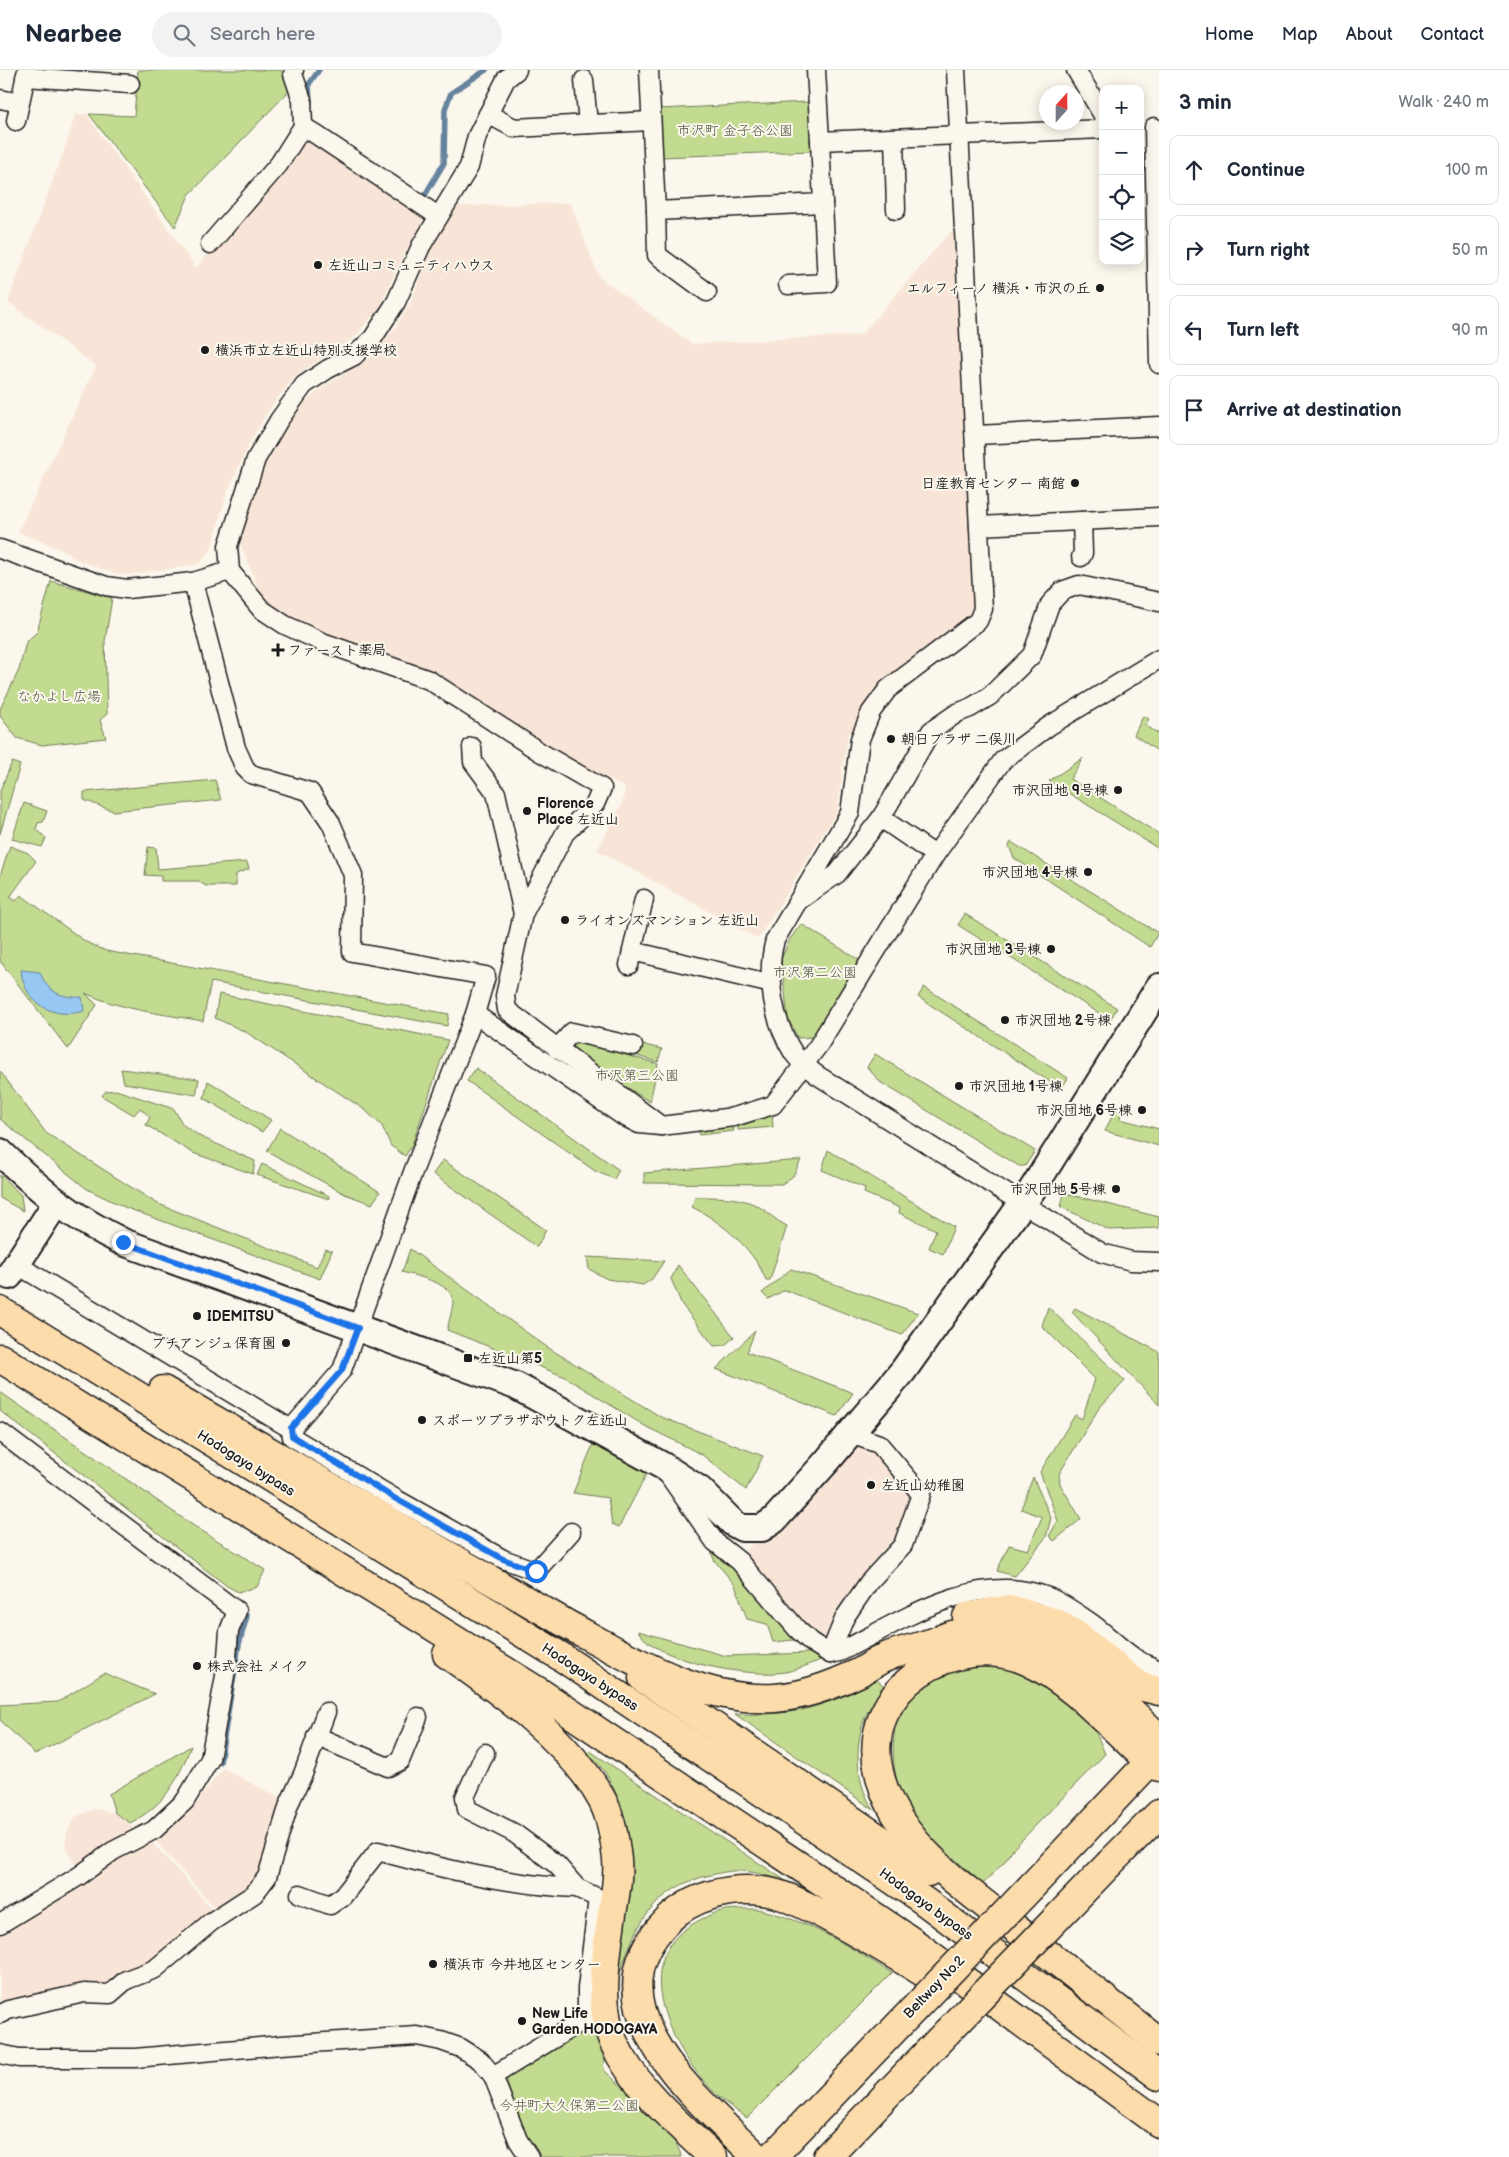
<!DOCTYPE html>
<html lang="en">
<head>
<meta charset="utf-8">
<style>
	body { margin:0; font-family:"Balsamiq Sans","Klee One",sans-serif; background:#f2f2f3; color:#1f2937 }
	.controls { position:absolute; right:15px; top:15px; display:grid; overflow:hidden; border-radius:10px; box-shadow:0 2px 12px #0003 }
	.controls button { width:45px; height:45px; display:grid; place-items:center; padding:0; border:0; border-bottom:1px solid #e0e1e3; background:#fff; color:#1f2937; font:25px sans-serif }
	.compass { position:absolute; left:1039px; top:15px; width:45px; height:45px; border-radius:50%; background:#fff; box-shadow:0 2px 12px #0003; rotate:21deg }
	.stop { position:absolute; width:15px; height:15px; margin:-11px; border:4px solid #1a73e8; border-radius:50%; background:#fff }
	.stop.end { background:#1a73e8; border-color:#fff; box-shadow:0 1px 5px #0008 }
	.list { margin:0; padding:0; list-style:none }
	h2 { display:flex; justify-content:space-between; align-items:center; height:65px; margin:0; padding:0 20px; font-size:21px }
	h2 small { font-size:16px; font-weight:400; color:#747a83 }
	.list li { display:grid; grid-template-columns:32px 1fr auto; gap:15px; align-items:center; box-sizing:border-box; height:70px; margin:0 10px 10px; padding:0 10px; border:1px solid #e0e1e3; border-radius:10px }
	.list b { display:block; font-size:19px; white-space:nowrap }
	.list em { font-size:16px; font-style:normal; color:#747a83 }
	.icon { flex:none; width:28px; height:28px; fill:none; stroke:currentColor; stroke-width:2; stroke-linecap:round; stroke-linejoin:round }
	.map { position:relative; flex:none; width:1159px; height:2087px; overflow:hidden }
	header { display:flex; align-items:center; gap:30px; box-sizing:border-box; height:70px; padding:0 25px; background:#fff; border-bottom:1px solid #e0e1e3 }
	header strong { font-size:24px }
	nav { display:flex; gap:28px; margin-inline-start:auto; font-size:18px }
	.search { width:350px; height:45px; background:#f2f2f3; display:flex; align-items:center; gap:12px; box-sizing:border-box; padding:0 18px; border-radius:28px; color:#747a83; font-size:19px }
	main { display:flex }
	aside { flex:1; background:#fff }
	.map>svg:first-child { display:block }
	.built { fill:#f9e5d8 }
	.green { fill:#c3db91; stroke:#707c56 }
	.water { fill:#97c8f3; stroke:#66839d }
	.lines { fill:none; stroke-linecap:round; stroke-linejoin:round }
	.stream { stroke:#66839d; stroke-width:5.5 }
	.street-casing { stroke:#1c1c1c; stroke-width:21 }
	.secondary-casing { stroke:#1c1c1c; stroke-width:30 }
	.primary-casing { stroke:#1c1c1c; stroke-width:31 }
	.highway-casing { stroke:#1c1c1c; stroke-width:31 }
	.street { stroke:#fbf7ec; stroke-width:18 }
	.secondary { stroke:#fbf7ec; stroke-width:26 }
	.primary { stroke:#fddcac; stroke-width:28 }
	.highway { stroke:#fddcac; stroke-width:28 }
	.primary-bridge-casing { stroke:#1c1c1c; stroke-width:31; stroke-linecap:butt }
	.primary-bridge { stroke:#fddcac; stroke-width:28 }
	.route { stroke:#1a73e8; stroke-width:6 }
	.poi-dot { fill:#1c1c1c; stroke:#fbf7ec; stroke-width:2 }
	.labels { text-anchor:middle; dominant-baseline:central; stroke-width:4; stroke-linejoin:round; paint-order:stroke }
	.park-label { font-size:14px; fill:#4e553f; stroke:#fbf7ec }
	.poi-label { font-size:14px; font-weight:bold; fill:#1c1c1c; stroke:#fbf7ec; text-anchor:start }
	.street-label { font-size:14px; fill:#1c1c1c; stroke:#fbf7ec }
</style>
</head>
<body>
<header>
<strong>Nearbee</strong>
<div class="search"><svg class="icon" aria-label="search" viewBox="0 0 24 24"><circle cx="10" cy="10" r="6"/><path d="M15 15l6 6"/></svg>Search here</div>
<nav><a>Home</a><a>Map</a><a>About</a><a>Contact</a></nav>
</header>
<main>
<div class="map">
<svg width="1159" height="2087" viewBox="0 0 1159 2087">
	<rect width="100%" height="100%" fill="#fbf7ec"/>
	<filter id="ink" filterUnits="userSpaceOnUse"><feTurbulence type="fractalNoise" baseFrequency=".02" numOctaves="2"/><feDisplacementMap in="SourceGraphic" scale="10" xChannelSelector="R" yChannelSelector="G"/><feConvolveMatrix kernelMatrix="1 2 1 2 8 2 1 2 1" color-interpolation-filters="sRGB"/></filter>
	<g filter="url(#ink)">
		<!-- built -->
		<g class="built">
			<path d="M86,44L196,198L304,65L424,149L401,190L380,237L354,268L299,303L272,335L250,372L227,423L211,480L199,494L127,505L113,503L75,489L65,481L18,462L96,296L8,232L67,72L75,45Z"/>
			<path d="M570,133L599,207L692,274L861,265L959,152L975,542L971,549L889,607L872,625L852,662H849L843,694L838,740L758,869L597,780L622,734L625,718L545,676L412,593L375,578L321,565L294,549L282,546L263,530L238,468L257,408L278,369L304,333L323,317L369,289L394,260L411,232L431,177L458,136Z"/>
			<path d="M851,1369L875,1376L915,1423L900,1469L831,1574H823L739,1488Z"/>
			<path d="M223,1698L283,1730L265,1799L252,1815L215,1838L154,1769L187,1745Z"/>
			<path d="M95,1739L115,1743L135,1759L106,1774L76,1796L65,1776L67,1762L75,1747Z"/>
			<path d="M151,1771L214,1841L156,1892L109,1919L0,1940V1863L114,1789Z"/>
		</g>
		<!-- green -->
		<g class="green">
			<path d="M138,0H281L290,20L189,125L175,157L89,44L134,46Z"/>
			<path d="M809,32L811,81L662,87L659,39Z"/>
			<path d="M51,511L112,528L105,571L107,644L100,650L106,668L42,675L17,668L0,646V639L19,600L26,572L37,562Z"/>
			<path d="M1143,646L1149,649L1145,655L1159,664V682L1134,665Z"/>
			<path d="M1083,688L1070,709L1159,764V779L1049,711Z"/>
			<path d="M12,692L20,695L0,764V721Z"/>
			<path d="M215,710L221,730L113,741L84,730V722Z"/>
			<path d="M24,733L47,741L43,752L38,753L36,759L46,768L42,777L12,769Z"/>
			<path d="M1011,772L1158,863L1150,877L1014,788L1009,776Z"/>
			<path d="M10,776L28,783L36,791L10,827L16,831L21,825L86,872L106,881L449,944L447,956L211,912L203,951C164,944 121,940 85,923L97,935L68,979L0,891V806Z"/>
			<path d="M148,777L156,778L158,799L247,792L249,799L236,804V816H206L198,811H161V806L145,805Z"/>
			<path d="M965,844L1117,938L1110,950L958,855Z"/>
			<path d="M801,854L861,891L813,967L798,968L788,949L781,889L790,869Z"/>
			<path d="M924,917L1068,1008L1061,1019L918,927Z"/>
			<path d="M219,924L448,970L412,1075L405,1086L391,1076L382,1056L365,1040L246,962L215,948Z"/>
			<path d="M577,960L662,979L658,992L576,968Z"/>
			<path d="M576,971L658,994L650,1032L571,981Z"/>
			<path d="M875,984L1035,1081L1025,1096H1019L880,1012L867,997Z"/>
			<path d="M476,998L619,1100L614,1109L595,1101L467,1011Z"/>
			<path d="M121,999L199,1009L196,1025L124,1013Z"/>
			<path d="M0,1001L46,1063L156,1133L317,1197L325,1179L332,1181L320,1209L124,1137L87,1119L0,1049Z"/>
			<path d="M208,1011L271,1050L262,1062L204,1028Z"/>
			<path d="M116,1020L174,1039L183,1055L201,1067L255,1091L253,1104L193,1083L146,1055L150,1047L140,1038L134,1045L102,1026L106,1021Z"/>
			<path d="M1117,1036H1122L1120,1049L1159,1059V1076L1105,1061Z"/>
			<path d="M772,1044L773,1057L738,1060V1054Z"/>
			<path d="M733,1055L734,1061L699,1065V1061Z"/>
			<path d="M280,1058L380,1122L372,1134L345,1124L267,1081Z"/>
			<path d="M828,1080L954,1157L943,1184L929,1178L936,1160L899,1143L900,1138L864,1123L865,1118L822,1100Z"/>
			<path d="M443,1090L546,1160L537,1177L433,1104Z"/>
			<path d="M801,1090L793,1106L782,1114L644,1113V1103Z"/>
			<path d="M262,1094L329,1126V1129L257,1105Z"/>
			<path d="M0,1105L21,1125L23,1141L0,1128Z"/>
			<path d="M1064,1123L1159,1147V1158L1109,1160L1061,1137Z"/>
			<path d="M695,1127C716,1127 739,1126 758,1136C768,1142 776,1151 787,1156L770,1210H766C753,1178 722,1152 692,1137Z"/>
			<path d="M410,1179L547,1277L661,1347L763,1386L746,1420L701,1384L645,1356L563,1306L447,1260C449,1251 452,1241 453,1233C453,1212 418,1207 402,1202Z"/>
			<path d="M587,1187L664,1191L652,1209L643,1215L607,1209L589,1199Z"/>
			<path d="M678,1195L734,1267L725,1275L714,1276L682,1235L671,1209Z"/>
			<path d="M791,1199L918,1243L902,1265L785,1220L768,1229L762,1223Z"/>
			<path d="M1048,1237L1125,1311L1099,1338L1059,1404L1060,1414L1081,1449L1054,1471L1049,1466L1058,1451L1040,1402L1075,1345L1082,1349L1095,1309L1042,1256Z"/>
			<path d="M1075,1238L1159,1282V1335L1072,1242Z"/>
			<path d="M755,1261L747,1282L853,1323L837,1346L716,1299Z"/>
			<path d="M0,1322L194,1456L265,1500L257,1517L238,1522L227,1516L0,1341Z"/>
			<path d="M594,1372L648,1401L619,1457L612,1454L608,1428L573,1423Z"/>
			<path d="M1033,1407L1051,1448L1046,1467L1015,1506L997,1501L1009,1475L1028,1480L1042,1447L1021,1439Z"/>
			<path d="M718,1476L804,1569L773,1572L767,1554L747,1549L735,1515L714,1490L711,1481Z"/>
			<path d="M638,1561L726,1586L810,1583L821,1590C810,1594 797,1600 785,1602C751,1608 656,1592 638,1561Z"/>
			<path d="M992,1595L1023,1603L1069,1635L1095,1660L1105,1684L1012,1780L1005,1791L983,1814C958,1791 929,1770 910,1741C888,1711 885,1643 917,1617C926,1610 940,1603 950,1598C962,1593 980,1596 992,1595Z"/>
			<path d="M104,1603L155,1624L35,1684L0,1650V1635L58,1632Z"/>
			<path d="M877,1610L884,1616C878,1627 868,1638 864,1650C854,1679 856,1715 874,1740L735,1644C797,1646 822,1638 877,1610Z"/>
			<path d="M191,1676C177,1712 165,1735 130,1753L115,1743L109,1724Z"/>
			<path d="M590,1681L786,1811C771,1807 757,1802 741,1801C731,1800 720,1803 711,1805C654,1816 632,1859 618,1911C624,1845 642,1768 608,1707C603,1698 595,1691 588,1683Z"/>
			<path d="M757,1839C808,1850 848,1876 892,1903L747,2048C736,2040 723,2032 714,2022C675,1983 628,1898 688,1857C699,1850 714,1842 726,1840C736,1839 747,1839 757,1839Z"/>
			<path d="M593,1957L605,1991L603,1995L605,2001C630,2025 670,2054 682,2087H541L527,2066L507,2014V2005Z"/>
		</g>
		<!-- water -->
		<path class="water" d="M21,900L40,902C47,922 61,928 82,927L84,941C54,950 24,934 21,900Z"/>
		<g class="lines">
			<!-- stream -->
			<g class="stream">
				<path d="M310,33L309,14L319,0"/>
				<path d="M425,125L444,93L445,39L451,23L486,0"/>
				<path d="M220,1692L239,1574L247,1546"/>
			</g>
			<!-- street casing -->
			<g class="street-casing">
				<g id="street">
					<path d="M517,0L506,9L477,66L469,97L421,176L396,232L373,268L354,286L328,299L304,315L279,350L256,389L228,476L230,501L261,539L285,555L322,572L429,610L540,682L602,718L595,734L565,763L523,844L505,926L507,940L661,1056"/>
					<path d="M649,0L656,141L823,133L820,71"/>
					<path d="M816,0L820,71L1103,59"/>
					<path d="M956,0L983,539L978,551L888,619L871,642L860,669L850,743L775,870C765,907 773,951 794,984C800,992 809,999 817,1005L1102,1183L1131,1191L1159,1192"/>
					<path d="M1076,0L1103,45"/>
					<path d="M25,7L130,14"/>
					<path d="M584,10L588,54"/>
					<path d="M0,29L20,33"/>
					<path d="M488,44L514,58L651,51"/>
					<path d="M16,51L27,0"/>
					<path d="M303,56L438,146"/>
					<path d="M1154,57L1159,294"/>
					<path d="M894,68L896,140"/>
					<path d="M656,141L657,185L707,222"/>
					<path d="M210,174L279,94L303,56L302,30L293,4L294,0"/>
					<path d="M788,215L827,213L823,133"/>
					<path d="M976,365L1159,356"/>
					<path d="M979,456L1159,447"/>
					<path d="M0,479L106,516L127,519L193,512L236,678L245,698L251,704L310,722L331,753L353,805L352,882L486,906L475,944L413,1102L342,1300L291,1359L16,1194"/>
					<path d="M1081,487L1083,483L1082,451"/>
					<path d="M193,512L230,501"/>
					<path d="M472,677L473,692L496,723L523,844"/>
					<path d="M881,748L935,785"/>
					<path d="M801,829L837,804L881,748L931,661L957,643L970,638L990,626L1032,585L1050,534L1062,521L1079,515L1159,532"/>
					<path d="M632,881L644,829"/>
					<path d="M629,895L632,881L772,914"/>
					<path d="M475,944L623,1046L639,1054L661,1056L734,1047L773,1035L818,976L935,785L1003,690L1049,656L1159,589"/>
					<path d="M557,979L572,962L633,976"/>
					<path d="M291,1359L292,1367L396,1429L503,1489L536,1501L571,1462"/>
					<path d="M0,1362L237,1541L229,1561L226,1600L210,1689L185,1731L154,1760L113,1781L79,1806L0,1854"/>
					<path d="M667,1403L715,1472L739,1491L797,1559L811,1572L830,1584L840,1582C901,1551 976,1499 1048,1527C1061,1532 1075,1542 1087,1550C1104,1561 1118,1577 1135,1588C1142,1593 1151,1596 1159,1600"/>
					<path d="M830,1584L845,1547L869,1512L903,1475L921,1424L879,1374L851,1364"/>
					<path d="M316,1666L388,1697L400,1691L418,1647"/>
					<path d="M485,1683L465,1727L467,1739L514,1763L557,1795L577,1818L598,1828L587,1918V1948L493,2006"/>
					<path d="M300,1824L330,1835L343,1826L378,1781C444,1799 508,1815 577,1818"/>
					<path d="M0,1944L8,1940L84,1923L110,1924L126,1910L155,1899L211,1852L254,1824L267,1807L289,1734L303,1704L326,1642"/>
					<path d="M0,1984L19,1988H135L281,1975L417,1966L441,1971L461,1978L480,1990L493,2006L518,2070L529,2087"/>
				</g>
			</g>
			<!-- secondary casing -->
			<g class="secondary-casing">
				<g id="secondary">
					<path d="M0,1082C42,1122 70,1146 123,1172L516,1316L663,1396L700,1420L733,1453L742,1458H762L774,1450L827,1391L903,1301L1032,1120L1159,917"/>
					<path d="M9,1206L56,1133"/>
				</g>
			</g>
			<!-- primary casing -->
			<g class="primary-casing">
				<g id="primary">
					<path d="M1110,1793L1159,1744"/>
					<path d="M1031,1817L1159,1682"/>
					<path d="M772,2087L913,1940"/>
					<path d="M827,2087L947,1962"/>
				</g>
			</g>
			<!-- highway casing -->
			<g class="highway-casing">
				<g id="highway">
					<path d="M0,1241L563,1588L924,1831L1159,2006"/>
					<path d="M0,1288L539,1622L914,1873L1159,2053"/>
					<path d="M163,1320L570,1556C633,1590 701,1632 775,1628C802,1626 833,1615 858,1603C867,1599 875,1592 884,1588C898,1581 913,1579 927,1574C936,1572 944,1567 952,1565C974,1559 1001,1556 1023,1562C1068,1573 1124,1636 1159,1668"/>
					<path d="M967,1547L1009,1539L1056,1553L1076,1565L1139,1616L1159,1621"/>
					<path d="M447,1584C500,1621 569,1670 601,1728C611,1745 615,1770 617,1790C619,1809 614,1831 611,1850C606,1890 597,1935 614,1973C634,2017 678,2054 713,2087"/>
					<path d="M643,1608L928,1802"/>
					<path d="M1159,1697L1150,1692C1114,1660 1070,1610 1027,1591C955,1559 859,1619 879,1702C889,1747 920,1780 953,1809L1159,1972"/>
					<path d="M757,2087C698,2029 582,1936 668,1850C692,1826 729,1817 762,1821C783,1823 804,1835 822,1844C860,1864 897,1886 934,1909"/>
				</g>
			</g>
			<!-- street -->
			<use href="#street" class="street"/>
			<!-- secondary -->
			<use href="#secondary" class="secondary"/>
			<!-- primary -->
			<use href="#primary" class="primary"/>
			<!-- highway -->
			<use href="#highway" class="highway"/>
			<!-- primary-bridge casing -->
			<g class="primary-bridge-casing">
				<g id="primary-bridge">
					<path d="M913,1940L1031,1817"/>
					<path d="M947,1962L1110,1793"/>
				</g>
			</g>
			<!-- primary-bridge -->
			<use href="#primary-bridge" class="primary-bridge"/>
		</g>
	</g>
	<g class="lines" filter="url(#ink)">
		<!-- route -->
		<path class="route" d="M123,1172L358,1258L342,1300L291,1358L292,1366L396,1429L503,1489L536,1501"/>
	</g>
	<!-- markers -->
	<g class="poi-dot">
		<circle cx="318" cy="195" r="5"/>
		<circle cx="1100" cy="218" r="5"/>
		<circle cx="205" cy="280" r="5"/>
		<circle cx="1075" cy="413" r="5"/>
		<path d="M275.5 572.5h5v5h5v5h-5v5h-5v-5h-5v-5h5z"/>
		<circle cx="891" cy="669" r="5"/>
		<circle cx="1118" cy="720" r="5"/>
		<circle cx="527" cy="741" r="5"/>
		<circle cx="1088" cy="802" r="5"/>
		<circle cx="565" cy="850" r="5"/>
		<circle cx="1051" cy="879" r="5"/>
		<circle cx="1005" cy="950" r="5"/>
		<circle cx="959" cy="1016" r="5"/>
		<circle cx="1142" cy="1040" r="5"/>
		<circle cx="1116" cy="1119" r="5"/>
		<circle cx="197" cy="1246" r="5"/>
		<circle cx="286" cy="1273" r="5"/>
		<rect x="463" y="1283" width="10" height="10" rx="2.5"/>
		<circle cx="422" cy="1350" r="5"/>
		<circle cx="871" cy="1415" r="5"/>
		<circle cx="197" cy="1596" r="5"/>
		<circle cx="433" cy="1894" r="5"/>
		<circle cx="522" cy="1951" r="5"/>
	</g>
	<g class="labels">
		<!-- park labels -->
		<g class="park-label">
			<text x="735" y="60">市沢町 金子谷公園</text>
			<text x="59" y="626">なかよし広場</text>
			<text x="815" y="902">市沢第二公園</text>
			<text x="637" y="1005">市沢第三公園</text>
			<text x="569" y="2035">今井町大久保第二公園</text>
		</g>
		<!-- poi labels -->
		<g class="poi-label">
			<text x="328" y="195">左近山コミュニティハウス</text>
			<text x="1090" y="218" text-anchor="end">エルフィーノ 横浜・市沢の丘</text>
			<text x="215" y="280">横浜市立左近山特別支援学校</text>
			<text x="1065" y="413" text-anchor="end">日産教育センター 南館</text>
			<text x="288" y="580">ファースト薬局</text>
			<text x="901" y="669">朝日プラザ 二俣川</text>
			<text x="1108" y="720" text-anchor="end">市沢団地 9号棟</text>
			<text x="537" y="733">Florence<tspan x="537" dy="16">Place 左近山</tspan></text>
			<text x="1078" y="802" text-anchor="end">市沢団地 4号棟</text>
			<text x="575" y="850">ライオンズマンション 左近山</text>
			<text x="1041" y="879" text-anchor="end">市沢団地 3号棟</text>
			<text x="1015" y="950">市沢団地 2号棟</text>
			<text x="969" y="1016">市沢団地 1号棟</text>
			<text x="1132" y="1040" text-anchor="end">市沢団地 6号棟</text>
			<text x="1106" y="1119" text-anchor="end">市沢団地 5号棟</text>
			<text x="207" y="1246">IDEMITSU</text>
			<text x="276" y="1273" text-anchor="end">プチアンジュ保育園</text>
			<text x="478" y="1288">左近山第5</text>
			<text x="432" y="1350">スポーツプラザホウトク左近山</text>
			<text x="881" y="1415">左近山幼稚園</text>
			<text x="207" y="1596">株式会社 メイク</text>
			<text x="443" y="1894">横浜市 今井地区センター</text>
			<text x="532" y="1943">New Life<tspan x="532" dy="16">Garden HODOGAYA</tspan></text>
		</g>
		<!-- street labels -->
		<g class="street-label">
			<text transform="translate(246 1393) rotate(32)">Hodogaya bypass</text>
			<text transform="translate(590 1607) rotate(33)">Hodogaya bypass</text>
			<text transform="translate(926 1834) rotate(36)">Hodogaya bypass</text>
			<text transform="translate(934 1917) rotate(-46)">Beltway No.2</text>
		</g>
	</g>
</svg>
<div class="controls">
<button>+</button>
<button>−</button>
<button><svg class="icon" aria-label="locate" viewBox="0 0 24 24"><circle cx="12" cy="12" r="6"/><path d="M12 2v4M12 18v4M2 12h4M18 12h4"/></svg></button>
<button><svg class="icon" aria-label="layers" viewBox="0 0 24 24"><path d="M12 4l9 5-9 5-9-5zM3 14l9 5 9-5"/></svg></button>
</div>
<svg class="compass" viewBox="-18 -18 36 36"><path d="M0-13l5 13h-10z" fill="#e53935"/><path d="M0 13l5-13h-10z" fill="#747a83"/></svg>
<div class="stop" style="left:536px;top:1501px"></div>
<div class="stop end" style="left:123px;top:1172px"></div>
</div>
<aside>
<h2>3 min<small>Walk · 240 m</small></h2>
<ul class="list">
<li><svg class="icon" aria-label="ahead" viewBox="0 0 24 24"><path d="M12 20V5M6 11l6-6 6 6"/></svg><div><b>Continue</b></div><em>100 m</em></li>
<li><svg class="icon" aria-label="right" viewBox="0 0 24 24"><path d="M7 20v-9h11M14 6l5 5-5 5"/></svg><div><b>Turn right</b></div><em>50 m</em></li>
<li><svg class="icon" aria-label="left" viewBox="0 0 24 24"><path d="M17 20v-9H6M10 6l-5 5 5 5"/></svg><div><b>Turn left</b></div><em>90 m</em></li>
<li><svg class="icon" aria-label="arrive" viewBox="0 0 24 24"><path d="M6 21V4h12l-3 4 3 4H6"/></svg><div><b>Arrive at destination</b></div></li>
</ul>
</aside>
</main>
</body>
</html>
